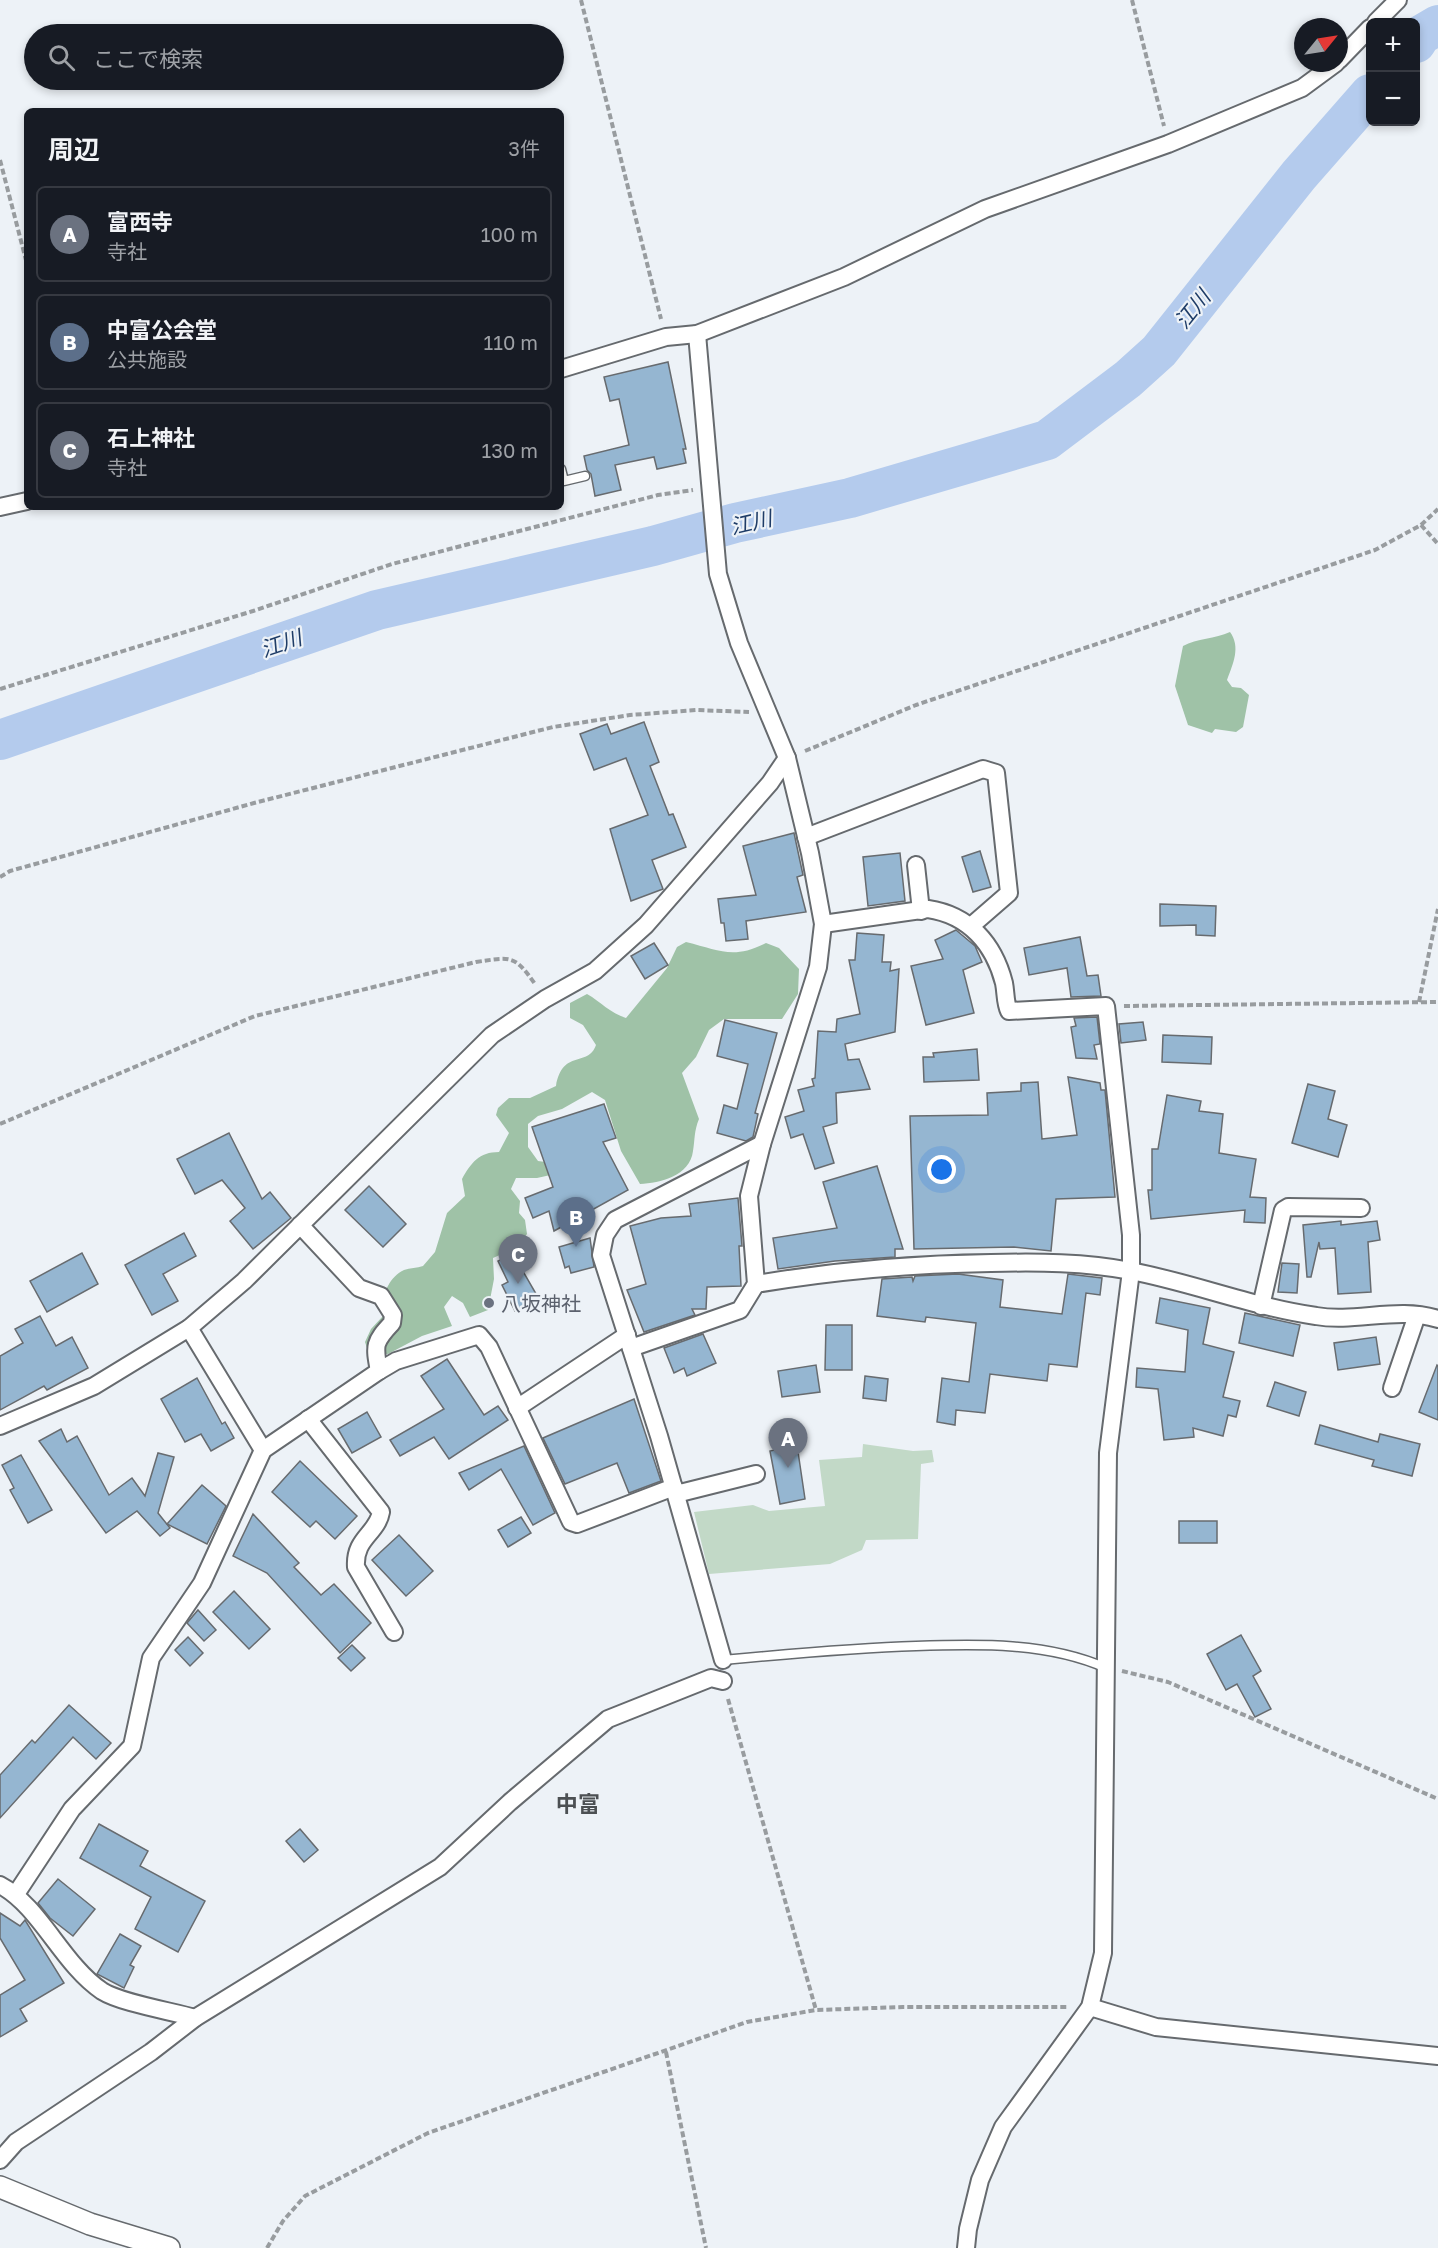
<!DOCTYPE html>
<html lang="ja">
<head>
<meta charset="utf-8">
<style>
	body { margin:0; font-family:"Golos Text","Noto Sans JP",sans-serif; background:#20242c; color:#f1f3f6 }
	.controls { position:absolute; right:18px; top:18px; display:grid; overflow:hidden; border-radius:9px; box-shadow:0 3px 9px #0003 }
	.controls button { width:54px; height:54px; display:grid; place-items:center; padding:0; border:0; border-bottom:2px solid #363941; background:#171b24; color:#f1f3f6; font:30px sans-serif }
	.compass { position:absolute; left:1294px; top:18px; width:54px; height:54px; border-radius:50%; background:#171b24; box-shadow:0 3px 9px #0003; rotate:60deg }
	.you { position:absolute; left:942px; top:1170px; width:21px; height:21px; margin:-15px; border:4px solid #fff; border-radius:50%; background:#1a73e8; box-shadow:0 0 0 9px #1a73e833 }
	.badge { display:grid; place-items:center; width:39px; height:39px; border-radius:50%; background:#cd4030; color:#fff; font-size:20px; font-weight:700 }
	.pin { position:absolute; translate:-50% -50px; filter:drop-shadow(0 2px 3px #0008) }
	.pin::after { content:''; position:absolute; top:32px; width:21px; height:18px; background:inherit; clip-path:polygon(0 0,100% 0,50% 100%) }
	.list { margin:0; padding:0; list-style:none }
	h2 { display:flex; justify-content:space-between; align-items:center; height:78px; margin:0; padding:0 24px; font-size:26px }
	h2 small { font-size:20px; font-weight:400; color:#9ea1a6 }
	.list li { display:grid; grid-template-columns:39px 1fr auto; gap:18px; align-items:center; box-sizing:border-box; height:96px; margin:0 12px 12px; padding:0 12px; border:2px solid #363941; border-radius:9px }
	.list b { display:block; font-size:22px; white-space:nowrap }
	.list p { margin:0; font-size:20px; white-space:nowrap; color:#9ea1a6 }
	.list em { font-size:20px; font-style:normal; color:#9ea1a6 }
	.icon { flex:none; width:33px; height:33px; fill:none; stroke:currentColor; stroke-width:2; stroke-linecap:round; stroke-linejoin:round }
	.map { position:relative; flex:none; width:1438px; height:2248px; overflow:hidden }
	.search { position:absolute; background:#171b24; box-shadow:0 3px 9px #0003; left:24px; top:24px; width:540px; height:66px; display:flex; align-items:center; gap:15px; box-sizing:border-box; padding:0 21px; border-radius:33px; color:#9ea1a6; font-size:22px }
	.panel { position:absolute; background:#171b24; box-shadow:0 3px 9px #0003; left:24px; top:108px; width:540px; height:402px; border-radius:9px }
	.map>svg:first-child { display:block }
	.green { fill:#c2d9c7 }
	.forest { fill:#9fc2a7 }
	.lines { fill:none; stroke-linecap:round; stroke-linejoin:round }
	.river { stroke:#b4cbed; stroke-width:40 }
	.building { fill:#95b6d1; stroke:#676b6f; stroke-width:1.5 }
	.service-casing { stroke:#666a6e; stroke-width:11 }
	.minor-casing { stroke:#666a6e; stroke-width:20 }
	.tertiary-casing { stroke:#666a6e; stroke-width:24 }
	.path { stroke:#989c9f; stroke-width:4; stroke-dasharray:6 3; stroke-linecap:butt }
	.service { stroke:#fff; stroke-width:8 }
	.minor { stroke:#fff; stroke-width:16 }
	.tertiary { stroke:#fff; stroke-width:21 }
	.worship-dot { fill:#6b7280; stroke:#edf2f7; stroke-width:2 }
	.labels { text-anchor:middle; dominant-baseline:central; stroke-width:4.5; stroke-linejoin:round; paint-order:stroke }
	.worship-label { font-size:20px; fill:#5b616d; stroke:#edf2f7; text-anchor:start }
	.water-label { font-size:21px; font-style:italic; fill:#1e3c67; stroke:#edf2f7 }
	.quarter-label { font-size:22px; font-weight:bold; fill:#4c5053; stroke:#edf2f7 }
</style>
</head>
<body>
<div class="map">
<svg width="1438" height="2248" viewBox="0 0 1438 2248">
	<rect width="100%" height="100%" fill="#edf2f7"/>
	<!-- green -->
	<path class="green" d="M863,1444L913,1451L932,1450L934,1462L921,1464L918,1539L866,1540L862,1550L830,1564L709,1574L694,1512L753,1505L769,1511L825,1506L819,1460L862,1457Z"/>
	<!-- forest -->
	<g class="forest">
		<path d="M1230,632C1241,647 1233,664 1227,680L1232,687L1241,688L1249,695L1243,727L1236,732L1215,729L1212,733L1188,725L1175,686L1183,646C1197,638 1215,639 1230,632Z"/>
		<path d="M686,942C719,950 733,960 766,943L779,948L799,969L798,994L782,1019H724L709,1030L696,1057L682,1073L699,1119C694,1131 695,1139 693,1151C690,1176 660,1183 640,1184L621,1151L605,1100L592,1092L562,1109L538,1116L528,1124V1147L538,1161L553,1163L555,1174L537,1178H516L511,1189L520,1201L519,1213L525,1220L527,1234L516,1248L493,1258L494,1279L488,1310L470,1317L463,1303L452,1296L444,1307L452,1326L422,1336L388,1354H369L365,1342L371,1329L383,1316C379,1301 388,1277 404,1270C410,1268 417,1268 423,1266L435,1252L447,1213L465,1196L462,1179C471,1163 479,1152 499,1152L509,1133L496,1115L498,1108L509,1098H530L556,1086C563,1048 588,1068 596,1045L583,1025L570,1018V1003L587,994C601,1002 610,1013 626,1018L667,968L677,947Z"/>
	</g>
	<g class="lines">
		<!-- river -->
		<g class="river">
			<path d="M1416,43L1421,35L1438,25"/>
			<path d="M0,740L377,610L653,546L735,523L850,498L1047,440L1128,379L1159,351L1299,175L1370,94"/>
		</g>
	</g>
	<!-- building -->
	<g class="building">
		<path d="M668,362L686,449H683L686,463L657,469L654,457L615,465L621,490L595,496L591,474L587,470L584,456L629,445L619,399L610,401L604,377Z"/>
		<path d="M644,722L659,762L650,766L669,815L673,814L686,847L652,860L663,889L631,901L610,829L648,815L626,758L594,770L580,734L607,724L611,734Z"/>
		<path d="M794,833L803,875L797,877L806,912L746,921L748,939L726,941L724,923H721L718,899L756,895L743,846Z"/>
		<path d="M980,851L991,887L973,892L962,857Z"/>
		<path d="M900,853L905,901L868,906L863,857Z"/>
		<path d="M1160,904L1216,906L1215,936L1196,935V925L1160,926Z"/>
		<path d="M956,930L975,946L982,962L963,970L974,1013L926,1025L911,966L943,959L935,940Z"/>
		<path d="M857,933L884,935L882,962H891L890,971L899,969L895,1032L845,1044L848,1060L859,1059L870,1089L836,1093L837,1123L823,1127L834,1163L815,1169L803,1134L791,1138L785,1117L804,1111L798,1090L814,1086L812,1079L815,1078L818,1031L836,1032L837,1019L860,1014L849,960H855Z"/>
		<path d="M1080,937L1087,976L1098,975L1101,996L1071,997L1067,968L1029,975L1024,948Z"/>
		<path d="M654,943L668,965L645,979L631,956Z"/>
		<path d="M1097,1017L1100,1044L1094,1045L1097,1059L1076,1058L1071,1027L1076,1026L1074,1018Z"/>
		<path d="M725,1020L777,1033L755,1113L758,1114L753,1137L746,1141L717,1133L724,1105L737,1109L748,1064L717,1056Z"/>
		<path d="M1143,1022L1146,1040L1121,1043L1119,1024Z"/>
		<path d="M1163,1035L1212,1037L1211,1064L1162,1062Z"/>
		<path d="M977,1049L979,1080L924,1082L923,1057H934L933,1053Z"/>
		<path d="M1068,1077L1100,1083L1101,1090H1105L1115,1197L1056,1199L1051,1251L1014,1247L914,1249L910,1116L988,1115L987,1093L1021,1091V1083L1038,1082L1042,1139L1077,1135Z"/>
		<path d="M1308,1084L1335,1091L1328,1119L1347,1125L1338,1157L1292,1143Z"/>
		<path d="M1167,1095L1201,1101L1199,1111L1223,1114L1219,1153L1256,1159L1250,1197L1266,1198L1265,1223L1244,1222L1245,1210L1151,1219L1148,1190H1152V1149H1158Z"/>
		<path d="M604,1104L616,1138L603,1142L628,1190L554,1231L549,1211L533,1218L525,1198L553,1187L532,1127Z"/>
		<path d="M229,1133L262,1199L270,1192L291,1218L253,1249L230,1221L245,1208L222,1180L195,1194L177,1159Z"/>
		<path d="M877,1166L903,1249H895V1257L835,1261L778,1269L773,1238L837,1228L823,1182Z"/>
		<path d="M369,1186L406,1224L383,1247L345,1210Z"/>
		<path d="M738,1198L742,1246H739L741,1286L707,1287L706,1309H692L695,1315L644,1332L627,1290L646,1284L630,1226L661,1218L691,1216L689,1204Z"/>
		<path d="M1341,1221V1225L1377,1221L1380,1240L1368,1242L1371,1292L1338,1294L1335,1248L1320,1249L1319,1242L1311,1277H1307L1303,1225Z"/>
		<path d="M184,1233L196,1256L163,1274L178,1301L152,1315L125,1265Z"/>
		<path d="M590,1238L594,1267L571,1273L569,1266L565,1268L559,1247Z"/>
		<path d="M82,1253L98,1284L47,1312L30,1281Z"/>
		<path d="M513,1254L539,1299L515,1311L502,1285L508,1282L498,1261Z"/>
		<path d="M1282,1263L1299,1264L1297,1293L1278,1292Z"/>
		<path d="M958,1274L1003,1280L1000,1307L1062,1314L1068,1274L1102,1278L1100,1295L1086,1293L1077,1367L1049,1364L1047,1381L990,1374L985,1413L956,1410L955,1425L937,1422L942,1378L969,1382L976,1323L926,1317L925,1322L877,1316L882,1279L912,1277L913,1281L915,1276Z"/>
		<path d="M1160,1298L1210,1308L1203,1344L1234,1352L1223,1397L1240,1401L1236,1417L1228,1415L1223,1436L1193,1428L1194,1437L1164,1440L1158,1389L1136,1387L1137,1368L1185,1372L1188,1330L1156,1323Z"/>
		<path d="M1245,1313L1300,1325L1293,1356L1239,1343Z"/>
		<path d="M40,1316L56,1346L72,1337L88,1368L47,1390L44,1386L0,1410V1356L23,1343L15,1329Z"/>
		<path d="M826,1325H852V1370H825Z"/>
		<path d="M703,1334L716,1363L687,1376L684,1368L674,1373L664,1348Z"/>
		<path d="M1376,1337L1380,1364L1338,1370L1334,1343Z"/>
		<path d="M447,1359L484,1415L498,1406L508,1420L449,1459L434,1437L400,1456L390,1440L444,1409L421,1376Z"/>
		<path d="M816,1365L820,1392L782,1397L778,1371Z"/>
		<path d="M1437,1365L1438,1366V1420L1419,1412Z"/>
		<path d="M865,1376L888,1379L886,1401L863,1398Z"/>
		<path d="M197,1378L222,1424L225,1422L234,1438L211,1451L201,1434L185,1442L161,1399Z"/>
		<path d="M1275,1382L1306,1392L1299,1416L1267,1406Z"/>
		<path d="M634,1399L661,1481L629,1493L617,1463L565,1484L543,1438Z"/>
		<path d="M367,1412L381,1437L352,1453L338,1429Z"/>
		<path d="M1320,1425L1378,1442L1380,1434L1420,1444L1412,1476L1372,1466L1374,1460L1315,1444Z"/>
		<path d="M61,1429L67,1442L77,1436L109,1495L132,1478L145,1496L158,1453L174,1457L158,1513L170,1528L160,1536L137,1511L106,1533L39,1441Z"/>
		<path d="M797,1445L805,1499L780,1504L770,1451Z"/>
		<path d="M524,1446L555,1513L533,1525L501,1469L469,1490L459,1473Z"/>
		<path d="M21,1455L52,1510L28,1523L10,1490L14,1488L2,1465Z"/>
		<path d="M300,1461L357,1516L335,1539L316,1521L310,1527L272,1492Z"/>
		<path d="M202,1485L226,1506L207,1544L167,1524Z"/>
		<path d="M253,1514L299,1563L294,1567L321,1595L334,1584L371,1623L340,1653L267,1573L233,1556Z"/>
		<path d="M521,1517L531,1533L508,1547L498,1530Z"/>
		<rect x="1179" y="1521" width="38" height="22"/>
		<path d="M399,1535L433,1571L406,1596L372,1560Z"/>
		<path d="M234,1591L270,1629L249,1649L213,1612Z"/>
		<path d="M198,1610L216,1630L204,1641L187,1623Z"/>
		<path d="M1241,1635L1261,1671L1253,1676L1271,1709L1255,1717L1237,1684L1226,1690L1207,1654Z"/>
		<path d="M188,1637L203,1653L190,1666L175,1650Z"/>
		<path d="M352,1645L365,1658L351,1671L338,1658Z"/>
		<path d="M69,1705L111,1743L96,1759L73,1737L0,1818V1775L32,1740L35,1743Z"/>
		<path d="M99,1824L148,1851L140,1866L205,1901L178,1952L135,1929L151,1897L80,1858Z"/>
		<path d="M300,1829L318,1850L304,1862L286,1841Z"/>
		<path d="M58,1879L95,1909L73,1936L50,1918L38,1903Z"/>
		<path d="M0,1913L20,1926L25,1920L64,1983L20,2009L27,2021L0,2037V1995L25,1980L0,1938Z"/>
		<path d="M120,1934L141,1946L130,1965L134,1967L124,1988L97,1974Z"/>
	</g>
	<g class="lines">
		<!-- service casing -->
		<g class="service-casing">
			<g id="service">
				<path d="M561,469L564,481L585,476"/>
				<path d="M723,1660C788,1654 851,1648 916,1646C979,1644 1047,1642 1106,1668"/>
			</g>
		</g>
		<!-- minor casing -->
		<g class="minor-casing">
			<g id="minor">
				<path d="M1376,22L1398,0"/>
				<path d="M1339,60L1370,28"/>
				<path d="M561,369L666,337L697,334L844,277L985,209L1168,144L1302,88L1336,63"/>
				<path d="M0,507L27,501"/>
				<path d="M806,837L983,769L996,773L1009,893L971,926"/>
				<path d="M916,865L921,911"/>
				<path d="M823,924L928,909C969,915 994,944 1004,983C1006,993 1005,1003 1009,1011L1106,1006L1131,1235V1271L1108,1453L1103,1953L1090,2007L1003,2127L980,2180L968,2229L966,2248"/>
				<path d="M300,1225L359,1288L381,1296L393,1315L392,1323C374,1342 374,1345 379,1371"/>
				<path d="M756,1284C834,1271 911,1264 991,1263C1038,1262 1084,1262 1131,1271C1193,1283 1253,1307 1316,1316C1356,1323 1398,1306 1438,1319"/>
				<path d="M1261,1306L1283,1210L1288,1207L1361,1208"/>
				<path d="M189,1328L263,1450"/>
				<path d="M631,1348L740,1310L756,1284L749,1196L762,1144L818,967L823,924L810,853L787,758L739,643L718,574L697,334"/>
				<path d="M1392,1388L1417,1315"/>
				<path d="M517,1408L627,1335"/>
				<path d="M308,1419L381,1512C377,1534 354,1538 356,1567L394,1632"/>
				<path d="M0,1426L94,1386L189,1328L244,1281L492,1035L545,999L595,971L646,925L770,783L787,758"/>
				<path d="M676,1494L756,1474"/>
				<path d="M723,1660L659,1436L601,1255L605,1235L615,1220L762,1144"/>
				<path d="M0,1885C40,1906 62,1964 102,1991C121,2003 171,2011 195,2018"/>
				<path d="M16,1894L72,1809L132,1746L151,1658L202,1583L263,1450L379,1371L396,1361L479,1335L489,1347L571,1522L577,1524L674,1487"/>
				<path d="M1090,2007L1156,2027L1438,2056"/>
				<path d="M0,2160L16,2142L151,2052L195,2018L440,1867L510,1802L608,1719L711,1678L723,1681"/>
			</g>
		</g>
		<!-- tertiary casing -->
		<g class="tertiary-casing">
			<path id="tertiary" d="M0,2187L90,2224L169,2248"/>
		</g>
		<!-- path -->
		<g class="path">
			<path d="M581,0L661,319"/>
			<path d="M1132,0L1164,126"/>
			<path d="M0,160L27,264"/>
			<path d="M1421,525L1438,544"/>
			<path d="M0,689L253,611L392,564L658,495L693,490"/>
			<path d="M805,751L916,705L1375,550L1421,525L1438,509"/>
			<path d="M0,877L10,871L254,803L553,727L630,715L697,710L749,712"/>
			<path d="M1419,1002L1438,909"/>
			<path d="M1124,1006L1438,1002"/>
			<path d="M0,1124L255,1016L476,962C511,957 514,954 535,984"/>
			<path d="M1122,1671L1168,1682L1438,1799"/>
			<path d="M728,1699L816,2010"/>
			<path d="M666,2052L706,2248"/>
			<path d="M267,2248L283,2221L305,2196L428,2133L747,2022L816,2010L903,2007H1068"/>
		</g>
		<!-- service -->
		<use href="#service" class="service"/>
		<!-- minor -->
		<use href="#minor" class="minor"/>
		<!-- tertiary -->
		<use href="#tertiary" class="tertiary"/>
	</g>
	<!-- markers -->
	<circle class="worship-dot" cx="489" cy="1303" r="6"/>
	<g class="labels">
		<!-- worship labels -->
		<g class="worship-label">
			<text x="501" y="1303">八坂神社</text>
		</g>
		<!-- water labels -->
		<g class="water-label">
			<text transform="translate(1192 309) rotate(-51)">江川</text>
			<text transform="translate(751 522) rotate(-13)">江川</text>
			<text transform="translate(281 643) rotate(-19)">江川</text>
		</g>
		<!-- quarter labels -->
		<g class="quarter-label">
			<text x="578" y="1803">中富</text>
		</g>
	</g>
</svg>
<div class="controls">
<button>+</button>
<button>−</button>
</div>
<svg class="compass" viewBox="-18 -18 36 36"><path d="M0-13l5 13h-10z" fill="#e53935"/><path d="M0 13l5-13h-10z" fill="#9ea1a6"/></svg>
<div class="you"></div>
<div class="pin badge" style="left:788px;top:1468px;background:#6b7280">A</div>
<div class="pin badge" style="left:576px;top:1247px;background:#5c6f8a">B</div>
<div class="pin badge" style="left:518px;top:1284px;background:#6b7280">C</div>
<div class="search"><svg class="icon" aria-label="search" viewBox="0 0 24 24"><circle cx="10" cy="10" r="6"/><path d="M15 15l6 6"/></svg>ここで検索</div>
<section class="panel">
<h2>周辺<small>3件</small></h2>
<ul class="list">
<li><span class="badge" style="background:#6b7280">A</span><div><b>富西寺</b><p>寺社</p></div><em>100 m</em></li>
<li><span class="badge" style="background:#5c6f8a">B</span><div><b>中富公会堂</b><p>公共施設</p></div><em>110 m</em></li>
<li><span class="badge" style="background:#6b7280">C</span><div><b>石上神社</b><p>寺社</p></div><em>130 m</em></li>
</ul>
</section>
</div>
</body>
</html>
